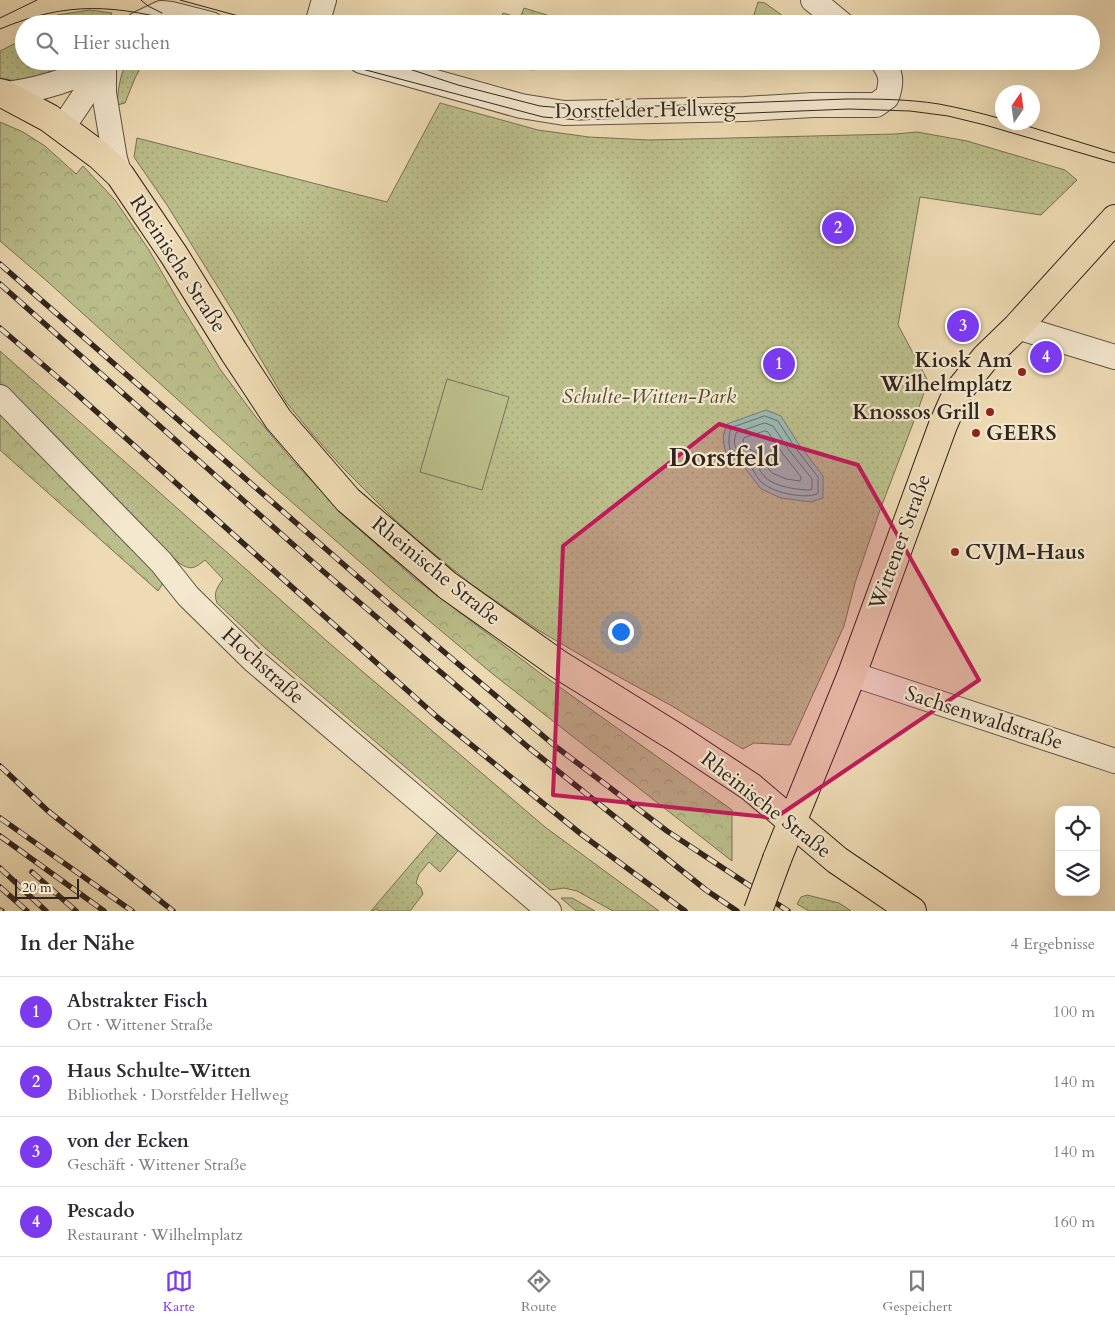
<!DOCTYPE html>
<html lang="de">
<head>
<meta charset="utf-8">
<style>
	body { margin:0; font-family:Cardo,serif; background:#f2f2f3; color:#2b2b33 }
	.controls { position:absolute; right:15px; bottom:15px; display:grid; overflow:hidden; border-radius:10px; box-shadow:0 5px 20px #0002 }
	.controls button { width:45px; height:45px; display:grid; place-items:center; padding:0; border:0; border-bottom:1px solid #e1e1e2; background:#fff; color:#2b2b33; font:25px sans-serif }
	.compass { position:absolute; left:995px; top:85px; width:45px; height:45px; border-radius:50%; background:#fff; box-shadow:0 5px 20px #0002; rotate:13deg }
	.scale { position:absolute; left:15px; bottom:12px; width:64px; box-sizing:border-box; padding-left:5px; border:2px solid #30251e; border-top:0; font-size:14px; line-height:18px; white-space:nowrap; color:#30251e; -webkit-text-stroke:4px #f4e8ce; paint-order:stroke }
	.you { position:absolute; left:620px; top:631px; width:18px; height:18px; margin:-12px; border:4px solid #fff; border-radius:50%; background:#1a73e8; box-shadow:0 0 0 8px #1a73e833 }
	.badge { display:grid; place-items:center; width:32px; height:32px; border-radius:50%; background:#7c3aed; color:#fff; font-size:16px; font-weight:700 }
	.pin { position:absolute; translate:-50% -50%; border:2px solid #fff; box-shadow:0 1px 5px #0006 }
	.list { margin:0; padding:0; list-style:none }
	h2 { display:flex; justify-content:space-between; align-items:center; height:65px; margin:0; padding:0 20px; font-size:21px }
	h2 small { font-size:16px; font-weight:400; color:#7c7c81 }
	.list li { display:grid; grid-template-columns:32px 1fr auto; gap:15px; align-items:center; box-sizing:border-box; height:70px; padding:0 20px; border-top:1px solid #e1e1e2 }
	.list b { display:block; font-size:19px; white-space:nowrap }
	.list p { margin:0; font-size:16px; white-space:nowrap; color:#7c7c81 }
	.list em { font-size:16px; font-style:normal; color:#7c7c81 }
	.icon { flex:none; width:28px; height:28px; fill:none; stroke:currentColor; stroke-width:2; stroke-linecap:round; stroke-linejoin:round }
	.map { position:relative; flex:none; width:1115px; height:911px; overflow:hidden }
	.search { position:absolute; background:#fff; box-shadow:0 5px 20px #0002; left:15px; right:15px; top:15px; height:55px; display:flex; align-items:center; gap:12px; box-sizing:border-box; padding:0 18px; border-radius:28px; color:#7c7c81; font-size:19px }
	.sheet { height:345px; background:#fff }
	nav { display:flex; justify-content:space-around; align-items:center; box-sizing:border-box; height:70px; border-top:1px solid #e1e1e2; background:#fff; font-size:14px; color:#7c7c81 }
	nav a { display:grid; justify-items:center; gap:2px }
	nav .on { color:#7c3aed }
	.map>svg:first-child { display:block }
	.green { fill:url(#green-dots); stroke:#767254 }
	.forest { fill:url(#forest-crowns); stroke:#767254 }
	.pitch { fill:#bbbf8b; stroke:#767254 }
	.water { fill:#9cb9b5; stroke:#717e79 }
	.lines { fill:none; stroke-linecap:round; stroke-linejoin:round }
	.shore { stroke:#666f6a; stroke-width:1 }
	.minor-casing { stroke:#605244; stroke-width:26 }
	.major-casing { stroke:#30251e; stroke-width:30 }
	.minor { stroke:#f4e8ce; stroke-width:24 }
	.major { stroke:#eedbb4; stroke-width:28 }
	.tram { stroke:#30251e; stroke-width:1 }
	.rail-casing { stroke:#30251e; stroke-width:5.5 }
	.rail { stroke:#f4e8ce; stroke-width:4; stroke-dasharray:11; stroke-linecap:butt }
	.major-bridge-casing { stroke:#30251e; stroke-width:30; stroke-linecap:butt }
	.major-bridge { stroke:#eedbb4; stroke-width:28 }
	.marked { fill:#c2185b; fill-opacity:0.2; stroke:#c2185b; stroke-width:4; stroke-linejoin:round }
	.poi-dot { fill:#8f2418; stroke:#f4e8ce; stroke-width:2 }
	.labels { text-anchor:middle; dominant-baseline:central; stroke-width:4.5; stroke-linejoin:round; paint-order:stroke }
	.street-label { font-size:21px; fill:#30251e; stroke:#f4e8ce }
	.poi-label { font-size:21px; font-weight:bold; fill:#30251e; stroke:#f4e8ce; text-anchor:end }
	.park-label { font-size:21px; font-style:italic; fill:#534c39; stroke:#f4e8ce }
	.district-label { font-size:26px; font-weight:bold; fill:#30251e; stroke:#f4e8ce }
</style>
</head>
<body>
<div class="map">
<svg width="1115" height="911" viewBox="0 0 1115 911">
	<defs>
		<pattern id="green-dots" width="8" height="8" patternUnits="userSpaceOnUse" patternTransform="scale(1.25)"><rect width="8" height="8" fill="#bbbf8b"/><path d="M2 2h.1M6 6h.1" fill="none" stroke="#a1a478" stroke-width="1.8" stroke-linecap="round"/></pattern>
		<pattern id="forest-crowns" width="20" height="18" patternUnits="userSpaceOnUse" patternTransform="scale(1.25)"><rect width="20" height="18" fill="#bbbf8b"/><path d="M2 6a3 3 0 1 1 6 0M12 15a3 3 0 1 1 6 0" fill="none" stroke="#a1a478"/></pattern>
	</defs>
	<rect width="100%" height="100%" fill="#eedbb4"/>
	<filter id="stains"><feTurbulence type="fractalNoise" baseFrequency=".004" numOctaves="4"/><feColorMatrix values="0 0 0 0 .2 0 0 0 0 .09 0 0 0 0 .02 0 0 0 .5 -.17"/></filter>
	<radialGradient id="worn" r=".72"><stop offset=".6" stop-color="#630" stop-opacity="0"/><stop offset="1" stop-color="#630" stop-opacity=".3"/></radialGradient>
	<!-- green -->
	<g class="green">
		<path d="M524,8L563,20L562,24H499L503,13L520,18Z"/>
		<path d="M90,10L112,13L106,24H59L57,15Z"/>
		<path d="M24,39V61H46L52,78L16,81L0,78V51Z"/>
		<path d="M127,61H144L135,78L125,103L117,105C118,90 120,75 127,61Z"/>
		<path d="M498,61H552C539,78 515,66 498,61Z"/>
		<path d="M440,103L538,130L589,137L649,140L895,134L917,132L967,141L1065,170L1077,180L1041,215L920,197L898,325L928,381L917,413L880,510L855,583L844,626L790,745L754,743L743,749L672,706L601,667L538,630L471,584L416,539L393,518L343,468L313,435L286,402L231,308L167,205L134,157L137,138L387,202Z"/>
		<path d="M0,351L328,642L545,827L659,911H613L577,891L564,888L550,890L264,647L217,603C213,593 217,588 223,579L205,560C195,568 191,571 179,563L45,425L0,384Z"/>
		<path d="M440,830L461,847L440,872L429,862L419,874L416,883L421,888L423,894L410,911H379L376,909L373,911H371Z"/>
		<path d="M807,895L839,903L851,911H809L797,904L801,897Z"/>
		<path d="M561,898H572L595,911H576Z"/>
	</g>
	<!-- forest -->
	<g class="forest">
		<path d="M0,122L23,132L45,146L76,174L83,166L115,200L149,250L180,304L220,369L255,416L293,461L350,521L414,578L540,673L732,810V861L494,675L391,589L262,476L48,282L0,241Z"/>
		<path d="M0,412L162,574V585L158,591L0,450Z"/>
	</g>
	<!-- pitch -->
	<g class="pitch">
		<path d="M758,2L765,3L794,24H751Z"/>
		<path d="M447,379L509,397L482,490L420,472Z"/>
	</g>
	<!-- water -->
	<path class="water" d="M766,410L781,416L798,443L823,476V498L811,502L781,498L761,489L745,468L731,460L725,451L723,437L727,424Z"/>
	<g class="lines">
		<!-- shore -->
		<g class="shore">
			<path d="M765,416L778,421L794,446L818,477V492L817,494C804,499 775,493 764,484C757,480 755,471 749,465C746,461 740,460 736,457C727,451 728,437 731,428Z"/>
			<path d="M765,423L773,426L789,450L812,479V488L811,490C798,490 776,487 766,478C760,473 758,464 752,459C742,451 730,452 736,433Z"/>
			<path d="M765,431L768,432L783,454L801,477L800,481L786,479L772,473L758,454L744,446L743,440L744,438Z"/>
		</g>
		<!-- minor casing -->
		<g class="minor-casing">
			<g id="minor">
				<path d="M813,0L842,24"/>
				<path d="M138,24L161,13L172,14L211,24"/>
				<path d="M317,24L324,0"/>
				<path d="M361,61L521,106L564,113L745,109L813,105H876L887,97C892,82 892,74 882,61"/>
				<path d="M104,66V93L115,159L120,175"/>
				<path d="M4,94C39,91 71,78 104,66"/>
				<path d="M63,127L106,63"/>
				<path d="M1017,327L1115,357"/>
				<path d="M0,397L161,562L188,596L253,660L549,911"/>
				<path d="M852,674L1115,761"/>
			</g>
		</g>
		<!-- major casing -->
		<g class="major-casing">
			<g id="major">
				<path d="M0,93L4,94L49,118L100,156L120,175L174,255L234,352L278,419L348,500L447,585L558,664L677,738L751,787L837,860L912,911"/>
				<path d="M777,859L852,674L943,425L957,393L986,357L1017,327L1115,219"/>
			</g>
		</g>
		<!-- minor -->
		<use href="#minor" class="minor"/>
		<!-- major -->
		<use href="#major" class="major"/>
		<!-- tram -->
		<g class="tram">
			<path d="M141,0L148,6L162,13"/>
			<path d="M180,0L268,24"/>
			<path d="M0,18L37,0"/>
			<path d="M0,29C69,0 116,5 187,24"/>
			<path d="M332,61L543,117L579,120L849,109L910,111L948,116L985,125L1115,163"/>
			<path d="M385,61L458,85L540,106L575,109L846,99C877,99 908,99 939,104C960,108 981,113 1002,119"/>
			<path d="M1014,122L1115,153"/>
		</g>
		<!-- rail casing -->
		<g class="rail-casing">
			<g id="rail">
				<path d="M0,264L430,640L555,746L667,831L788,911"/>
				<path d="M0,284L324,572L528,747L706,890L737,911"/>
				<path d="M0,328L70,388L437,717L581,834L685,911"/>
				<path d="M0,766L48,811L173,911"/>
				<path d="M0,818L132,911"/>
				<path d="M0,836L104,911"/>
				<path d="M0,868L46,911"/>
				<path d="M32,872L76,911"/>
				<path d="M0,887L27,911"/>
				<path d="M0,910L2,911"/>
			</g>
		</g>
		<!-- rail -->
		<use href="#rail" class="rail"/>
		<!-- major-bridge casing -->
		<g class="major-bridge-casing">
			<path id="major-bridge" d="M758,911L777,859"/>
		</g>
		<!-- major-bridge -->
		<use href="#major-bridge" class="major-bridge"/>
	</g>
	<!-- marked area -->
	<path class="marked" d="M719,424L858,465L979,680L775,818L553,795L563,546Z"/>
	<!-- markers -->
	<g class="poi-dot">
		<circle cx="1022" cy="372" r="5"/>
		<circle cx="990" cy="412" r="5"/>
		<circle cx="976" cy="433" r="5"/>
		<circle cx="955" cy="552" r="5"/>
	</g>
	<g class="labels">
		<!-- street labels -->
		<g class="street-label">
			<text transform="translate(645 110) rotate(-1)">Dorstfelder Hellweg</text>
			<text transform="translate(178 264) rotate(57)">Rheinische Straße</text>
			<text transform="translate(900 542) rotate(-70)">Wittener Straße</text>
			<text transform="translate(436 571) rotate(39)">Rheinische Straße</text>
			<text transform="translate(263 666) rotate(42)">Hochstraße</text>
			<text transform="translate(984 718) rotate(18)">Sachsenwaldstraße</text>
			<text transform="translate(766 805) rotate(38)">Rheinische Straße</text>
		</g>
		<!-- poi labels -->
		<g class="poi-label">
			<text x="1012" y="360">Kiosk Am<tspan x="1012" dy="24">Wilhelmplatz</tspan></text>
			<text x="980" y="412">Knossos Grill</text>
			<text x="986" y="433" text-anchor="start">GEERS</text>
			<text x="965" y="552" text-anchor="start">CVJM-Haus</text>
		</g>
		<!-- park labels -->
		<g class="park-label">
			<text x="649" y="396">Schulte-Witten-Park</text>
		</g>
		<!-- district labels -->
		<g class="district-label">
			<text x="724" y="457">Dorstfeld</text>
		</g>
	</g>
	<rect width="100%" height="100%" filter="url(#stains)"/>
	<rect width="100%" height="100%" fill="url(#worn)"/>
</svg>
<div class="controls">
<button><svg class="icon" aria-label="locate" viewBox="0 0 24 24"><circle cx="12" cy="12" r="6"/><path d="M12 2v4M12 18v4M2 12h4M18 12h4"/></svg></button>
<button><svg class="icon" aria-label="layers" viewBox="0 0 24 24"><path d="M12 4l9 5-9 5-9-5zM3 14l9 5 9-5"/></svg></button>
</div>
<svg class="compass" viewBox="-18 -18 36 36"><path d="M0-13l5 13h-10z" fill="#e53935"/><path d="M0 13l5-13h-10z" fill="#7c7c81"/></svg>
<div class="scale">20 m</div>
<div class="you"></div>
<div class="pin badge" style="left:779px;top:364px">1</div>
<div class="pin badge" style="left:838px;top:228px">2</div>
<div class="pin badge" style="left:963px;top:326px">3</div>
<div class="pin badge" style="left:1046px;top:357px">4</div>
<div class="search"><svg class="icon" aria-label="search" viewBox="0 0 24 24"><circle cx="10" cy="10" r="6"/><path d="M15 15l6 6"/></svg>Hier suchen</div>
</div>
<section class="sheet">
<h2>In der Nähe<small>4 Ergebnisse</small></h2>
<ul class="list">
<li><span class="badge">1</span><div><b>Abstrakter Fisch</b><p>Ort · Wittener Straße</p></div><em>100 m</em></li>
<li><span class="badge">2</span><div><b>Haus Schulte-Witten</b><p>Bibliothek · Dorstfelder Hellweg</p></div><em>140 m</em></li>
<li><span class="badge">3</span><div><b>von der Ecken</b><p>Geschäft · Wittener Straße</p></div><em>140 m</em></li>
<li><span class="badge">4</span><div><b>Pescado</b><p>Restaurant · Wilhelmplatz</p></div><em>160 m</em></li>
</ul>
</section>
<nav>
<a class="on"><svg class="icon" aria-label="map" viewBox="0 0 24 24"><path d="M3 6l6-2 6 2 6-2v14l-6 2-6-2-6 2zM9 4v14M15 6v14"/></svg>Karte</a>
<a><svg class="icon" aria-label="directions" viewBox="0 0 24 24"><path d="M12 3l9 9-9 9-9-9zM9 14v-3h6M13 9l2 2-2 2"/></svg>Route</a>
<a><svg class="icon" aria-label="saved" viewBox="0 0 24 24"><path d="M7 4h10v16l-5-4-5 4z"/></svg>Gespeichert</a>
</nav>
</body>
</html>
